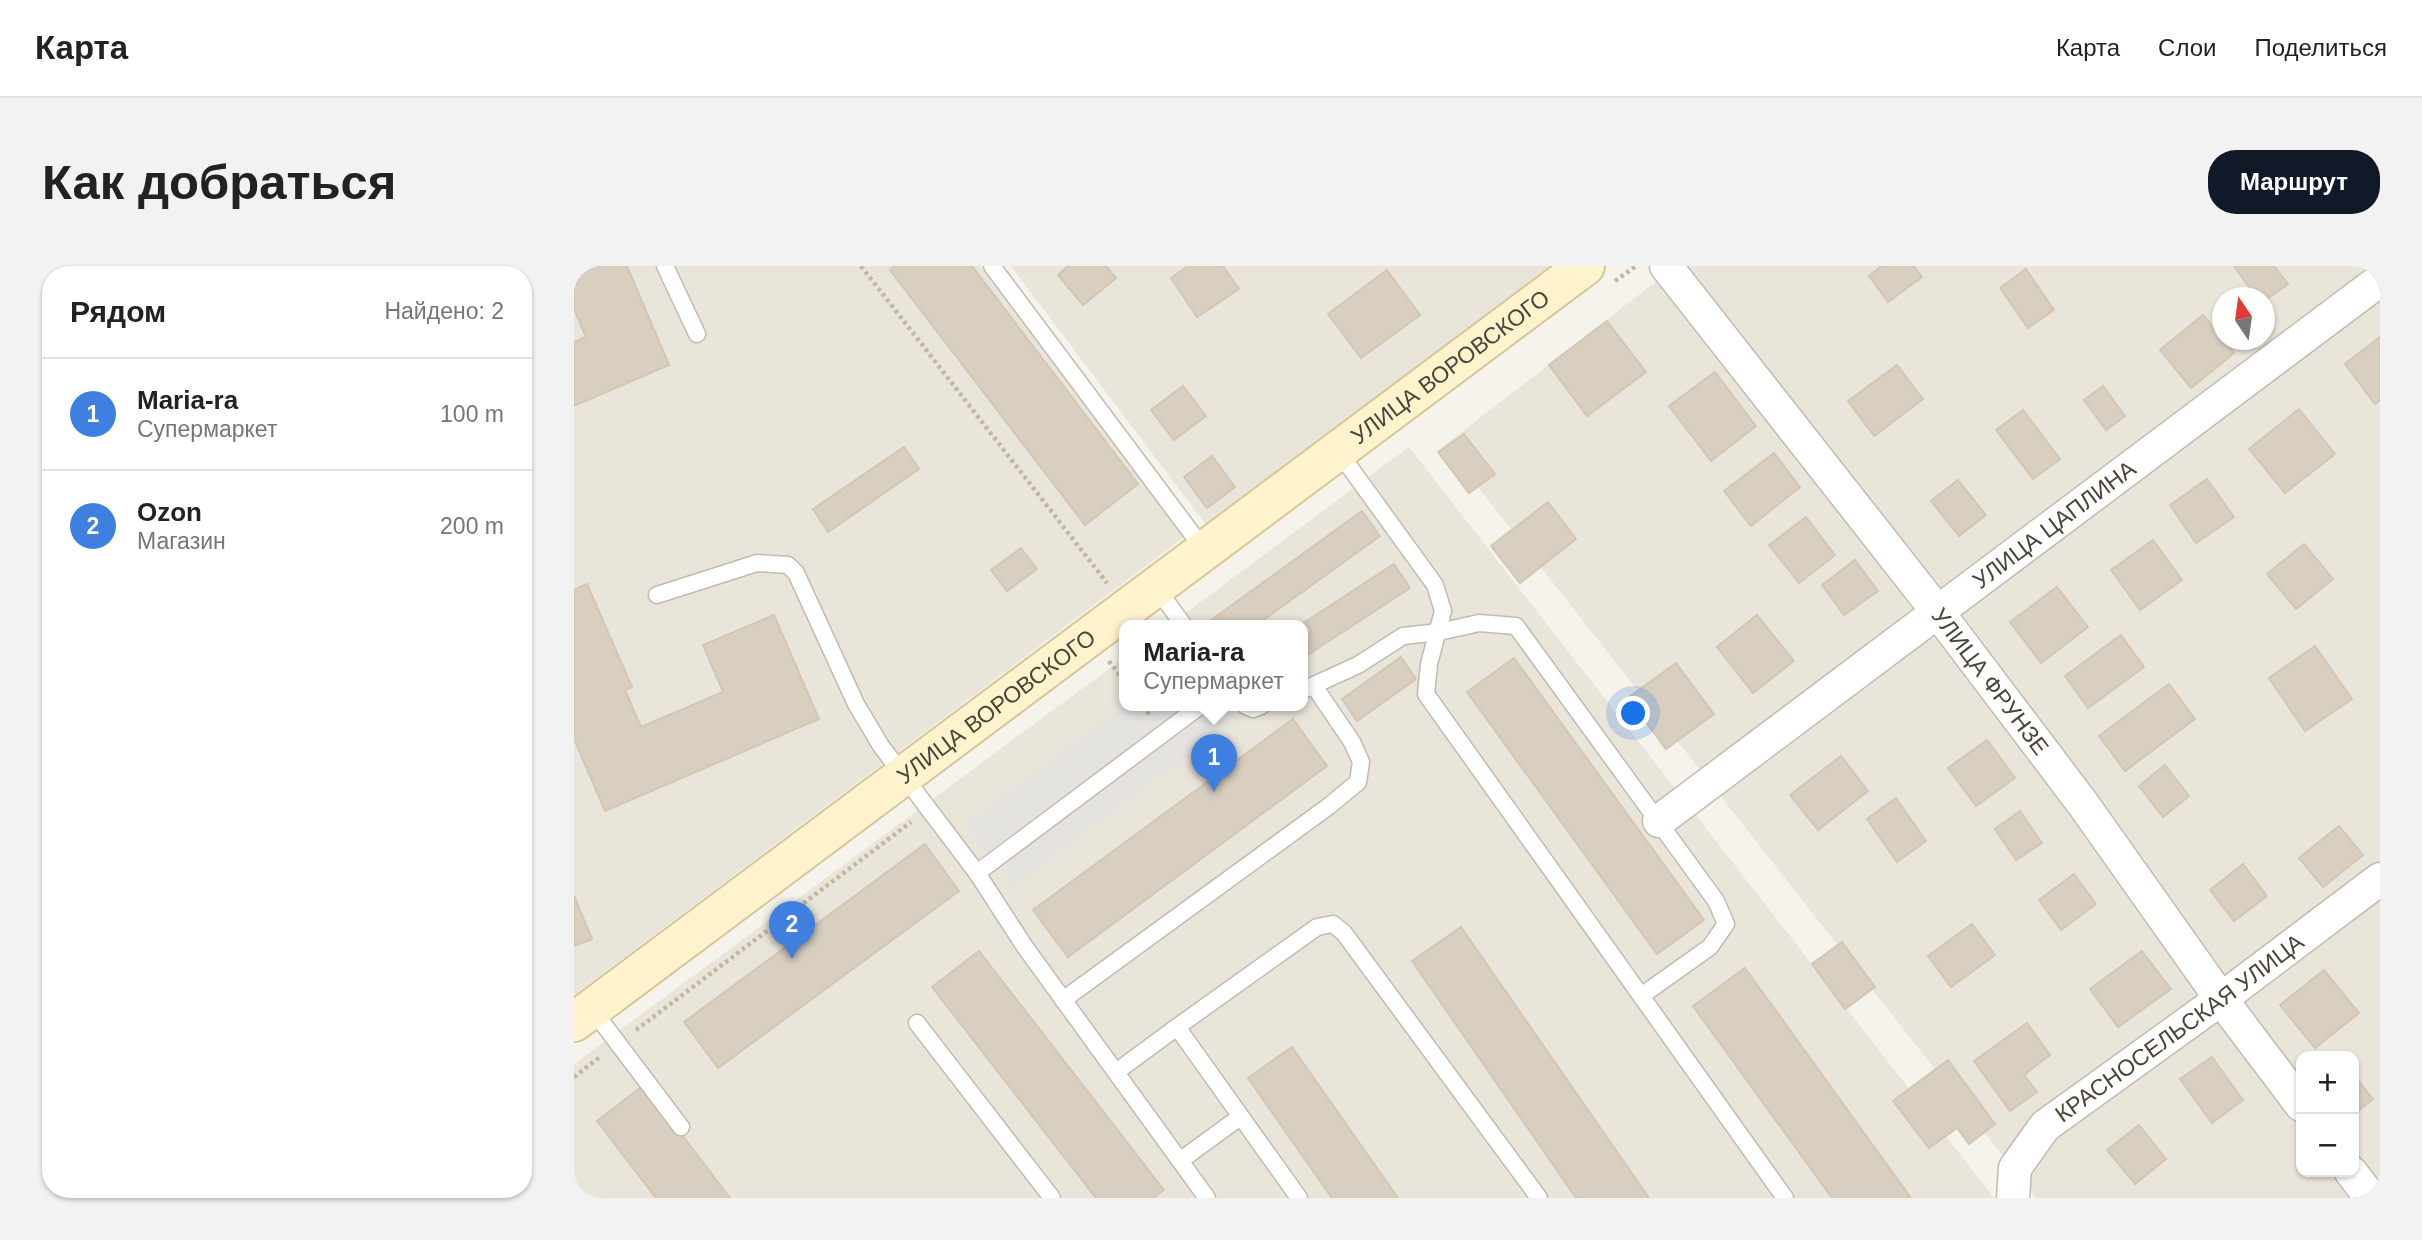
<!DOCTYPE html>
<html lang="ru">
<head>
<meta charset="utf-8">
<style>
	body { margin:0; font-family:Arial,sans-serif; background:#f2f2f2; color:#222 }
	.controls { position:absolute; right:21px; bottom:21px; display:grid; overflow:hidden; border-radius:14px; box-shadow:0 2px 5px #0004 }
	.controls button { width:63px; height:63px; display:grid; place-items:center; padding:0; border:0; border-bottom:2px solid #e0e0e0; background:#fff; color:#222; font:35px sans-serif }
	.compass { position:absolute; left:1638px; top:21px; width:63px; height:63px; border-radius:50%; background:#fff; box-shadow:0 2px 5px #0004; rotate:347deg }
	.you { position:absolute; left:1060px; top:448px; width:24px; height:24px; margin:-18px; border:5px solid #fff; border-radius:50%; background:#1a73e8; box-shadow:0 0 0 10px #1a73e833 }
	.badge { display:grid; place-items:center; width:46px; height:46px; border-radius:50%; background:#111827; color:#fff; font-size:23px; font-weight:700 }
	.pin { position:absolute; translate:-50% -58px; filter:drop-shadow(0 2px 4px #0008) }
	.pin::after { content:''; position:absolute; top:37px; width:24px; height:21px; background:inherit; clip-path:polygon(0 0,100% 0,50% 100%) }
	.popup { position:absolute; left:545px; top:354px; width:189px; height:91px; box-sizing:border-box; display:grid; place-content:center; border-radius:14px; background:#fff; filter:drop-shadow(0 2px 5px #0005); font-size:23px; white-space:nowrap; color:#767676 }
	.popup b { font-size:26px; color:#222 }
	.popup::after { content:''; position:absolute; left:50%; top:100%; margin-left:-14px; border:14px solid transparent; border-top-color:#fff }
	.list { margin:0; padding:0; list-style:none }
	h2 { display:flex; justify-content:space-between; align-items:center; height:91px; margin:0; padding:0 28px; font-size:30px }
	h2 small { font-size:23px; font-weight:400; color:#767676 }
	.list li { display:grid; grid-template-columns:46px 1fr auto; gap:21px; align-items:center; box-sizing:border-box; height:112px; padding:0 28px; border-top:2px solid #e0e0e0 }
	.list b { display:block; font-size:26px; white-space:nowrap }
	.list p { margin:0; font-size:23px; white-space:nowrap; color:#767676 }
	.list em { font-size:23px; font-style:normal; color:#767676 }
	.map { position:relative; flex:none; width:1806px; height:932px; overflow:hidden; border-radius:28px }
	header { display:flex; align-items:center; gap:42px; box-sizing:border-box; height:98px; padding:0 35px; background:#fff; border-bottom:2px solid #e0e0e0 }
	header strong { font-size:33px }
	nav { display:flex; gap:38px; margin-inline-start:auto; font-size:24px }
	.intro { display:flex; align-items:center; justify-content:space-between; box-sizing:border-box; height:168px; padding:0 42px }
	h1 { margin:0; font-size:49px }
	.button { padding:18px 32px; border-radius:28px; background:#111827; color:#fff; font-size:24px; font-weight:700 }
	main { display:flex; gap:42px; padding:0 42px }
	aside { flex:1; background:#fff; border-radius:28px; box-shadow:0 2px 5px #0004 }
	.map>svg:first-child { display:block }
	.residential { fill:#eae5da; fill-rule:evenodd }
	.parking { fill:#e5e3e0 }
	.building { fill:#d8cfc1; stroke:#d3c7b4; stroke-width:2 }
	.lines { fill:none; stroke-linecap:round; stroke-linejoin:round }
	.lane-casing { stroke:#c2bbae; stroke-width:19 }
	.street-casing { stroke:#c2bbae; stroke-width:35 }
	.secondary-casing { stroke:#d6c79b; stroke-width:42 }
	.path { stroke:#c4b79f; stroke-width:4.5; stroke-dasharray:3.5 3.5; stroke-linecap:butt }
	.lane { stroke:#fff; stroke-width:16 }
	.street { stroke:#fff; stroke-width:32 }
	.secondary { stroke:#fff3cd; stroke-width:38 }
	.labels { text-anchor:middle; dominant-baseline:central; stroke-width:7; stroke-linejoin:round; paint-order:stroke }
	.street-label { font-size:23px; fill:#4b4439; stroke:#fff }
</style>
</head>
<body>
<header>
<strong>Карта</strong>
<nav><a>Карта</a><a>Слои</a><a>Поделиться</a></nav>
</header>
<div class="intro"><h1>Как добраться</h1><a class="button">Маршрут</a></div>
<main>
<aside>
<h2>Рядом<small>Найдено: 2</small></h2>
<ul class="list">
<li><span class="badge" style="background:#3f7fe0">1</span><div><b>Maria-ra</b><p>Супермаркет</p></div><em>100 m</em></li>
<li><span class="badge" style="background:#3f7fe0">2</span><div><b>Ozon</b><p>Магазин</p></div><em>200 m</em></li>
</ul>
</aside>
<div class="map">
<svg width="1806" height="932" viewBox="0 0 1806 932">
	<rect width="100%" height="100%" fill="#f6f3ec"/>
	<!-- residential -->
	<g class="residential">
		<path d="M0,0H406L612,270L0,729Z"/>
		<path d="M437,0H977L633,260Z"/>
		<path d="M1102,0H1806V932H1462L871,179ZM1648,32H1690V74H1648ZM1727,790H1780V906H1727Z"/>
		<path d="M835,181L1420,932H0V798L551,391V440H729V360H594Z"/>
	</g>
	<!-- parking -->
	<path class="parking" d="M551,439L656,440L664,452L439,621L391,559Z"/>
	<!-- building -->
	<g class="building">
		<path d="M0,0H53L95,99L0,140V76L12,71L0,43Z"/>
		<path d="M321,0H398L564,218L511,259L316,4Z"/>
		<path d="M494,0H532L542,12L509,39L484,9Z"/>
		<path d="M614,0H649L665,23L623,51L597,12Z"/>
		<path d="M1308,0H1340L1348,11L1314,36L1295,10Z"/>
		<path d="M1660,0H1700L1714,18L1690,35V32H1683Z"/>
		<path d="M1452,3L1480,44L1454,62L1426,22Z"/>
		<path d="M813,4L846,49L787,92L754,48Z"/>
		<path d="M1629,49L1660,87L1617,122L1586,84Z"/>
		<path d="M1033,55L1072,106L1013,150L975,99Z"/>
		<path d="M1806,71V134L1801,138L1771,98Z"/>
		<path d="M1323,99L1349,133L1300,170L1274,135Z"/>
		<path d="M1141,106L1182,160L1137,195L1095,140Z"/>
		<path d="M609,120L632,150L600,174L577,144Z"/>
		<path d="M1529,120L1551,150L1532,164L1510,134Z"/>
		<path d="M1725,143L1761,188L1711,227L1675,183Z"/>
		<path d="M1449,144L1486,193L1459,213L1422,164Z"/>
		<path d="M890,168L921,208L895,227L864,186Z"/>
		<path d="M330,181L345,203L254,266L239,243Z"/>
		<path d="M1200,187L1226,221L1177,260L1150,225Z"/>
		<path d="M638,190L661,221L633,242L610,211Z"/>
		<path d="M1633,213L1660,251L1622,277L1596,239Z"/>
		<path d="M1384,214L1412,249L1385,270L1357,235Z"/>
		<path d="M974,236L1002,273L946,317L917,280Z"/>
		<path d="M788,245L806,270L681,360H629Z"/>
		<path d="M1232,251L1261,289L1225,317L1195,279Z"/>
		<path d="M1579,274L1608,314L1566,344L1537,304Z"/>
		<path d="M1730,278L1759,313L1722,343L1693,308Z"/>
		<path d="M447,282L463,303L433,325L417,304Z"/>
		<path d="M1281,294L1304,325L1270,349L1248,319Z"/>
		<path d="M820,298L836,322L729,392V360H725Z"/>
		<path d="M13,318L58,421L51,424L67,461L149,426L129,379L200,349L245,453L31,545L0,473V324Z"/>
		<path d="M1483,321L1514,361L1467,397L1436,356Z"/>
		<path d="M1183,349L1220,395L1179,427L1143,381Z"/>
		<path d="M1547,369L1570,401L1514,442L1491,410Z"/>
		<path d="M1741,380L1778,433L1731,465L1695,412Z"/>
		<path d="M827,391L842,413L783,455L768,433Z"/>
		<path d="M940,392L1130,654L1083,688L893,426Z"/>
		<path d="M1102,397L1140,448L1092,483L1054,432Z"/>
		<path d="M1595,418L1621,453L1551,505L1525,470Z"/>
		<path d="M719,453L753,500L494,691L459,644Z"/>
		<path d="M1413,474L1441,512L1402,540L1374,502Z"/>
		<path d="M1267,490L1294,525L1244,564L1216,529Z"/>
		<path d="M1591,499L1615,530L1589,551L1565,520Z"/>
		<path d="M1322,532L1352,575L1323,596L1293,553Z"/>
		<path d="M1446,545L1468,577L1442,594L1421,563Z"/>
		<path d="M1765,560L1789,589L1749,621L1725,592Z"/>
		<path d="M351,578L385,625L144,802L110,756Z"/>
		<path d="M1669,598L1693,630L1660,655L1636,624Z"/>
		<path d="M1500,608L1522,638L1487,664L1465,634Z"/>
		<path d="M0,630L18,673L0,680Z"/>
		<path d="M1398,658L1421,689L1377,721L1354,690Z"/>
		<path d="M887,661L1075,932H1002L838,695Z"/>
		<path d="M1268,676L1301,721L1271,743L1238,698Z"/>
		<path d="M405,685L590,924L579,932H522L358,721Z"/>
		<path d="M1568,685L1597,723L1544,761L1516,723Z"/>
		<path d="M1171,702L1337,932H1258L1119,740Z"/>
		<path d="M1750,704L1785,747L1741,782L1706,739Z"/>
		<path d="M1453,757L1476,789L1450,809L1463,826L1436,845L1400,795Z"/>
		<path d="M718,781L824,932H758L674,812Z"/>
		<path d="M1638,791L1669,834L1638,857L1606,813Z"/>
		<path d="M1374,794L1421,858L1395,878L1383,862L1355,882L1319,835Z"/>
		<path d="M1783,813L1799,833L1780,848V815Z"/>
		<path d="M70,819L156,932H82L23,855Z"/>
		<path d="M1565,859L1592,893L1561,918L1533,884Z"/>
	</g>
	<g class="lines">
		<!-- lane casing -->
		<g class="lane-casing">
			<g id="lane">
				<path d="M91,0L123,68"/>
				<path d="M418,0L631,285"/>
				<path d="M764,185L861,319L869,345L855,398L852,428L1211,932"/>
				<path d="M582,321L610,360"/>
				<path d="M83,329L183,297L214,299L222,307L282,438L307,480L403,607L451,681L633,932"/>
				<path d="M729,424L784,399L829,370L865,366L905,357L942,360L1142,635L1152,658L1136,681L1067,730"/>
				<path d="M672,440L679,443L687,440"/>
				<path d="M403,607L626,440"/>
				<path d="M489,734L755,540L784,516L787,496L778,476L740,420"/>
				<path d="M18,743L107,861"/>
				<path d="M343,757L478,932"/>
				<path d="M542,806L603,761"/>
				<path d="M607,894L666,851"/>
				<path d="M725,932L603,761L743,661L759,658L770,667L965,932"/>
			</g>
		</g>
		<!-- street casing -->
		<g class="street-casing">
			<g id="street">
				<path id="s1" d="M1092,0L1363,345L1509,538L1647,733L1727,839"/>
				<path id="s2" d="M1085,555L1806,14"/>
				<path d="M1777,906L1797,932"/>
				<path id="s3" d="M1439,932L1441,902L1471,860L1647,733L1806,613"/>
			</g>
		</g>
		<!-- secondary casing -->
		<g class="secondary-casing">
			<g id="secondary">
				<path id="s4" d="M0,756L1011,0"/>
			</g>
		</g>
		<!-- path -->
		<g class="path">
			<path d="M287,0L533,317"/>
			<path d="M1041,15L1062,0"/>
			<path d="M535,395L551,416"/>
			<path d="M569,440L577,451"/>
			<path d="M62,764L337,556"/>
			<path d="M0,811L27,790"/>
		</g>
		<!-- lane -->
		<use href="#lane" class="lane"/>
		<!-- street -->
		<use href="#street" class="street"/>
		<!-- secondary -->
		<use href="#secondary" class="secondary"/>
	</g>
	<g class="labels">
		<!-- street labels -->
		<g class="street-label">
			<text stroke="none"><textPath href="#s4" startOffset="1094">УЛИЦА ВОРОВСКОГО</textPath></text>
			<text stroke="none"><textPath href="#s2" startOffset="494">УЛИЦА ЦАПЛИНА</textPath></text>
			<text stroke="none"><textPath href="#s1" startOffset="527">УЛИЦА ФРУНЗЕ</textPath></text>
			<text stroke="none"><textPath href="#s4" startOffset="527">УЛИЦА ВОРОВСКОГО</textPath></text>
			<text stroke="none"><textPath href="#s3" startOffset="248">КРАСНОСЕЛЬСКАЯ УЛИЦА</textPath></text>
		</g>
	</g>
</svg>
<div class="controls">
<button>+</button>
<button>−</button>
</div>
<svg class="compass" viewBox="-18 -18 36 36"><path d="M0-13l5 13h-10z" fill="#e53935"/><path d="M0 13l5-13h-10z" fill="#767676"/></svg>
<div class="you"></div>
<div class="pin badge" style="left:640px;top:526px;background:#3f7fe0">1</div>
<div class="popup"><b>Maria-ra</b>Супермаркет</div>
<div class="pin badge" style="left:218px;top:693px;background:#3f7fe0">2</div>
</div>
</main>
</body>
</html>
